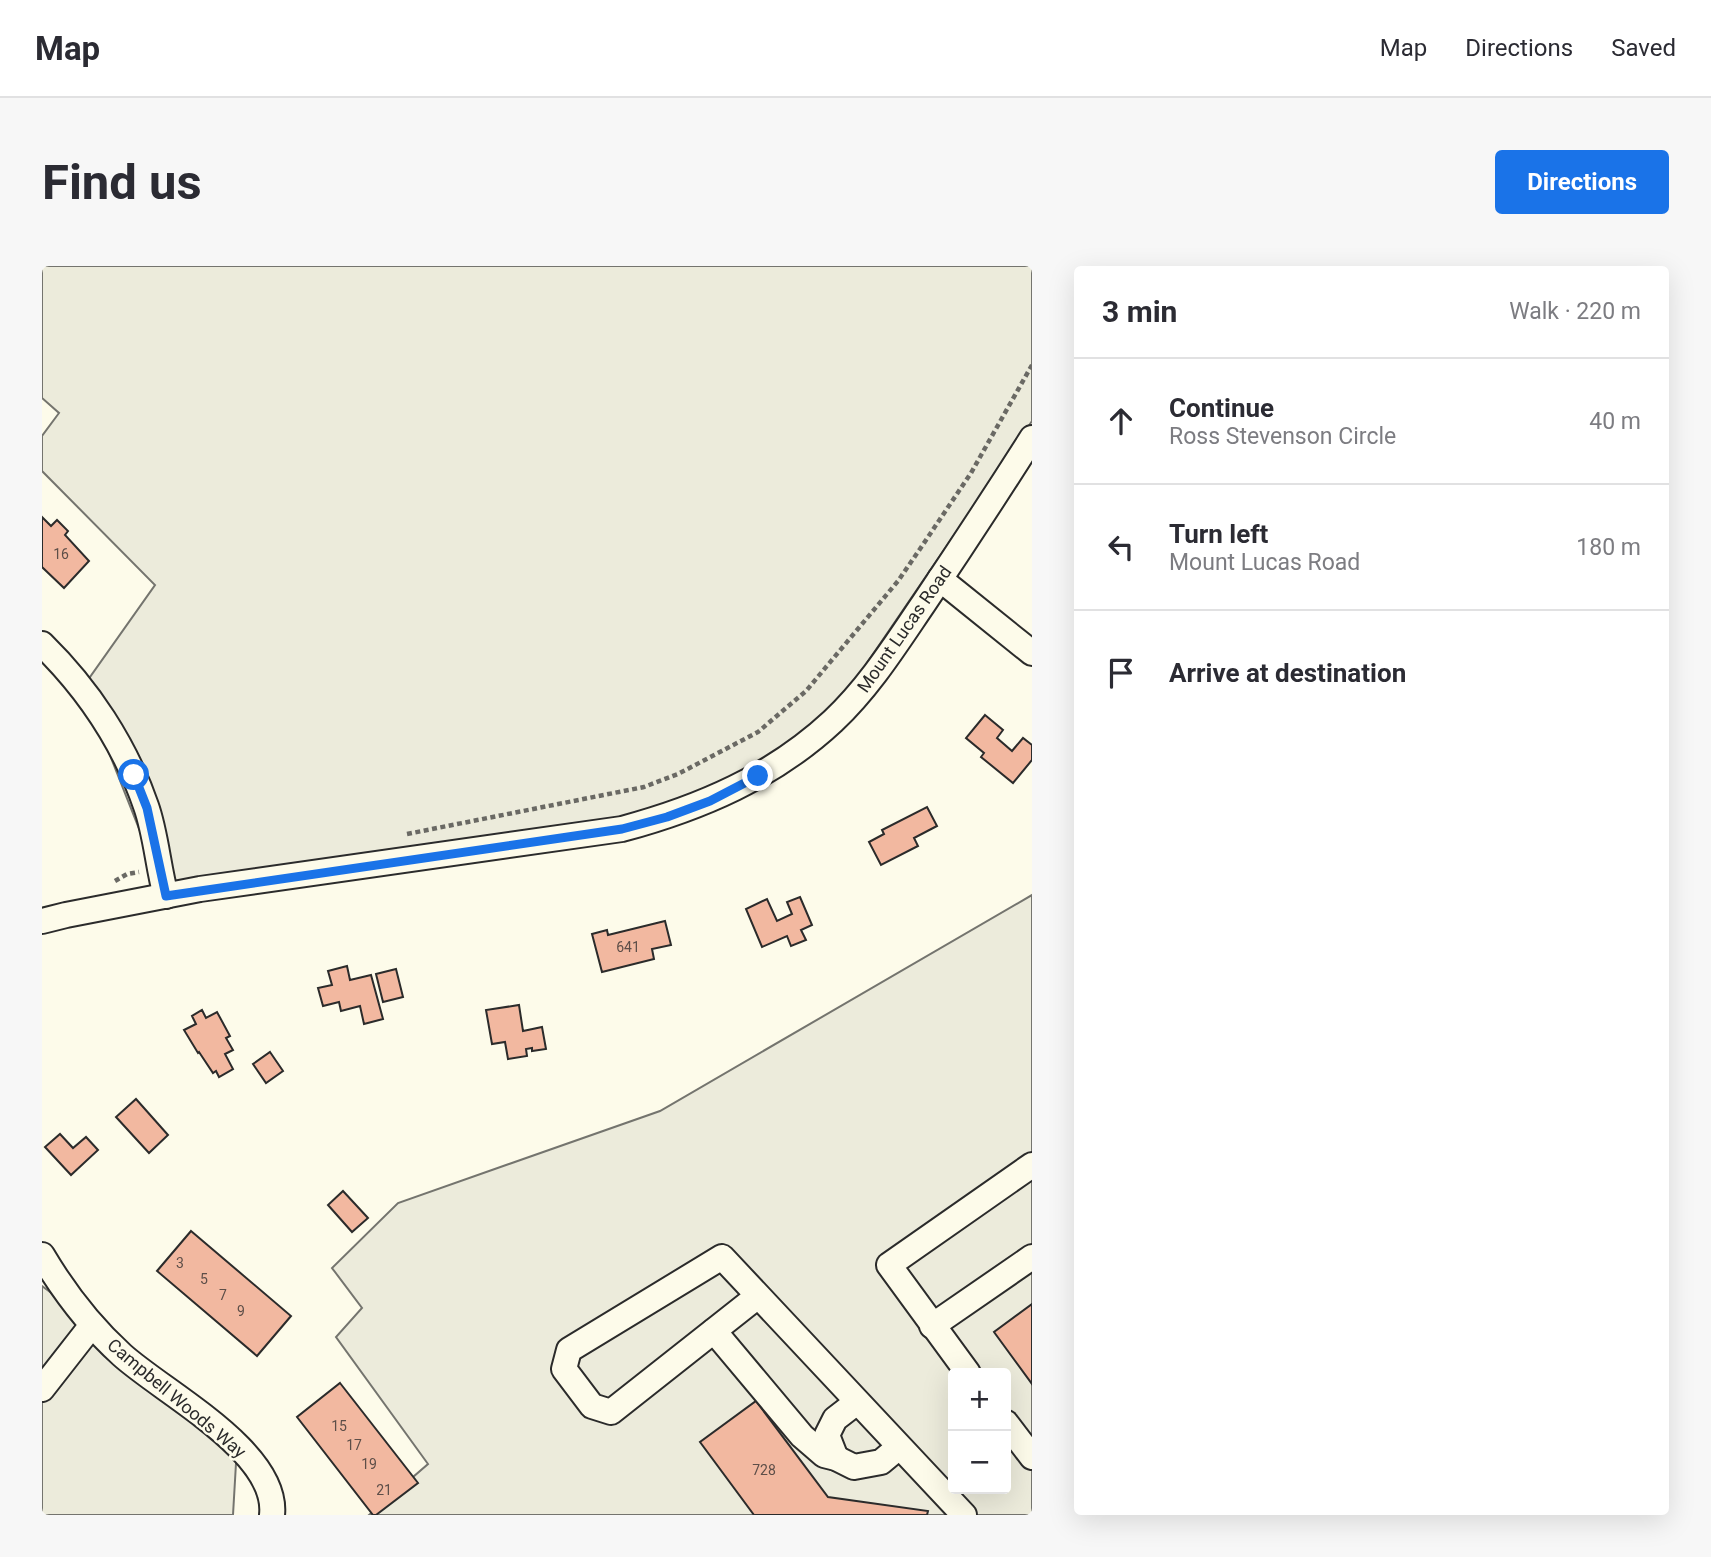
<!DOCTYPE html>
<html lang="en">
<head>
<meta charset="utf-8">
<style>
	body { margin:0; font-family:Roboto,sans-serif; background:#f7f7f7; color:#2b2b33 }
	.controls { position:absolute; right:21px; bottom:21px; display:grid; overflow:hidden; border-radius:7px; box-shadow:0 7px 28px #0002 }
	.controls button { width:63px; height:63px; display:grid; place-items:center; padding:0; border:0; border-bottom:2px solid #e1e1e2; background:#fff; color:#2b2b33; font:35px sans-serif }
	.stop { position:absolute; width:21px; height:21px; margin:-16px; border:5px solid #1a73e8; border-radius:50%; background:#fff }
	.stop.end { background:#1a73e8; border-color:#fff; box-shadow:0 2px 7px #0008 }
	.list { margin:0; padding:0; list-style:none }
	h2 { display:flex; justify-content:space-between; align-items:center; height:91px; margin:0; padding:0 28px; font-size:30px }
	h2 small { font-size:23px; font-weight:400; color:#7c7c81 }
	.list li { display:grid; grid-template-columns:46px 1fr auto; gap:21px; align-items:center; box-sizing:border-box; height:126px; padding:0 28px; border-top:2px solid #e1e1e2 }
	.list b { display:block; font-size:26px; white-space:nowrap }
	.list p { margin:0; font-size:23px; white-space:nowrap; color:#7c7c81 }
	.list em { font-size:23px; font-style:normal; color:#7c7c81 }
	.icon { flex:none; width:38px; height:38px; fill:none; stroke:currentColor; stroke-width:2; stroke-linecap:round; stroke-linejoin:round }
	.map { position:relative; flex:none; width:990px; height:1249px; overflow:hidden; border-radius:7px }
	header { display:flex; align-items:center; gap:42px; box-sizing:border-box; height:98px; padding:0 35px; background:#fff; border-bottom:2px solid #e1e1e2 }
	header strong { font-size:33px }
	nav { display:flex; gap:38px; margin-inline-start:auto; font-size:24px }
	.intro { display:flex; align-items:center; justify-content:space-between; box-sizing:border-box; height:168px; padding:0 42px }
	h1 { margin:0; font-size:49px }
	.button { padding:18px 32px; border-radius:7px; background:#1a73e8; color:#fff; font-size:24px; font-weight:700 }
	main { display:flex; gap:42px; padding:0 42px }
	aside { flex:1; background:#fff; border-radius:7px; box-shadow:0 7px 28px #0002 }
	.map>svg:first-child { display:block }
	.green { fill:#ecebdb; stroke:#74746e; stroke-width:2; fill-rule:evenodd }
	.building { fill:#f2b8a0; stroke:#2b2b2b; stroke-width:2 }
	.lines { fill:none; stroke-linecap:round; stroke-linejoin:round }
	.minor-casing { stroke:#2b2b2b; stroke-width:28 }
	.path { stroke:#6a6964; stroke-width:4.5; stroke-dasharray:5 3.5; stroke-linecap:butt }
	.minor { stroke:#fdfbea; stroke-width:24 }
	.route { stroke:#1a73e8; stroke-width:9 }
	.labels { text-anchor:middle; dominant-baseline:central; stroke-width:5; stroke-linejoin:round; paint-order:stroke }
	.number-label { font-size:14px; fill:#5d4e48 }
	.street-label { font-size:18px; fill:#2b2b2b; stroke:#fdfbea }
</style>
</head>
<body>
<header>
<strong>Map</strong>
<nav><a>Map</a><a>Directions</a><a>Saved</a></nav>
</header>
<div class="intro"><h1>Find us</h1><a class="button">Directions</a></div>
<main>
<div class="map">
<svg width="990" height="1249" viewBox="0 0 990 1249">
	<rect width="100%" height="100%" fill="#fdfbea"/>
	<!-- green -->
	<g class="green">
		<path d="M0,0H990V155L786,454L654,540L128,641L41,421L113,319L0,205V170L17,147L0,132Z"/>
		<path d="M990,629V1249H327L386,1198L294,1071L320,1042L290,1002L356,937L618,845ZM911,1107H964V1223H911Z"/>
		<path d="M0,1020L50,1057L195,1180L191,1249H0Z"/>
	</g>
	<!-- building -->
	<g class="building">
		<path d="M0,251L9,260L15,254L26,265L23,269L47,295L22,322L0,301Z"/>
		<path d="M943,449L961,464L955,472L970,485L981,472L990,479V494L971,517L939,491L942,487L924,472Z"/>
		<path d="M885,541L895,560L872,572L876,580L839,599L827,576L842,568L840,564Z"/>
		<path d="M758,631L770,659L759,664L764,674L749,680L745,670L720,681L704,643L725,633L735,655L750,648L745,636Z"/>
		<path d="M623,655L629,679L610,683L612,693L560,706L550,668L565,664L566,669Z"/>
		<path d="M305,700L308,714L329,709L341,753L322,758L318,740L299,745L297,736L281,740L276,722L290,719L286,705Z"/>
		<path d="M354,703L361,731L341,736L334,708Z"/>
		<path d="M477,739L481,765L500,761L504,783L490,785V782L484,783L485,790L466,793L463,776L450,778L444,744Z"/>
		<path d="M160,744L164,752L175,746L188,770L184,772L191,784L183,788L191,803L177,811L174,805L171,807L157,786L156,787L142,764L154,758L150,750Z"/>
		<path d="M228,786L241,805L224,817L211,798Z"/>
		<path d="M94,833L126,869L107,887L74,851Z"/>
		<path d="M18,868L31,882L44,871L56,884L29,909L3,881Z"/>
		<path d="M301,925L326,952L310,966L286,939Z"/>
		<path d="M149,965L249,1050L215,1090L115,1005Z"/>
		<path d="M990,1038V1118L952,1066Z"/>
		<path d="M298,1117L376,1217L334,1249H331L255,1151Z"/>
		<path d="M714,1135L786,1231L886,1245L885,1249H712L658,1176Z"/>
	</g>
	<g class="lines">
		<!-- minor casing -->
		<g class="minor-casing">
			<g id="minor">
				<path d="M898,313L990,387"/>
				<path d="M0,378C46,423 83,479 104,540C114,568 116,601 124,630"/>
				<path d="M0,655L24,649L158,623L580,563C658,542 731,511 791,455C828,420 854,378 882,337C919,282 955,227 990,172"/>
				<path d="M0,989C22,1026 48,1060 80,1089C122,1127 237,1186 230,1249"/>
				<path d="M716,1030L569,1146L550,1140L522,1103L527,1084L680,991L922,1249"/>
				<path d="M890,1060L990,991"/>
				<path d="M672,1065L760,1170L782,1189L794,1192L812,1201L839,1196L857,1181"/>
				<path d="M926,1107L847,999L990,899"/>
				<path d="M0,1123L50,1059"/>
				<path d="M964,1157L990,1191"/>
				<path d="M794,1192L785,1169L793,1153L815,1136"/>
			</g>
		</g>
		<!-- path -->
		<g class="path">
			<path d="M365,568L602,521L636,508L716,466L764,425L856,315L880,280L929,207L990,99"/>
			<path d="M73,615L85,608L97,606"/>
		</g>
		<!-- minor -->
		<use href="#minor" class="minor"/>
	</g>
	<g class="lines">
		<!-- route -->
		<path class="route" d="M92,509L105,542L124,630L580,563L625,551L668,535L716,510"/>
	</g>
	<g class="labels">
		<!-- number labels -->
		<g class="number-label">
			<text x="19" y="288">16</text>
			<text x="586" y="681">641</text>
			<text x="138" y="997">3</text>
			<text x="162" y="1013">5</text>
			<text x="181" y="1029">7</text>
			<text x="199" y="1045">9</text>
			<text x="297" y="1160">15</text>
			<text x="312" y="1179">17</text>
			<text x="327" y="1198">19</text>
			<text x="722" y="1204">728</text>
			<text x="342" y="1224">21</text>
		</g>
		<!-- street labels -->
		<g class="street-label">
			<text transform="translate(862 363) rotate(-55)">Mount Lucas Road</text>
			<text transform="translate(135 1132) rotate(40)">Campbell Woods Way</text>
		</g>
	</g>
</svg>
<div class="controls">
<button>+</button>
<button>−</button>
</div>
<div class="stop" style="left:92px;top:509px"></div>
<div class="stop end" style="left:716px;top:510px"></div>
</div>
<aside>
<h2>3 min<small>Walk · 220 m</small></h2>
<ul class="list">
<li><svg class="icon" aria-label="ahead" viewBox="0 0 24 24"><path d="M12 20V5M6 11l6-6 6 6"/></svg><div><b>Continue</b><p>Ross Stevenson Circle</p></div><em>40 m</em></li>
<li><svg class="icon" aria-label="left" viewBox="0 0 24 24"><path d="M17 20v-9H6M10 6l-5 5 5 5"/></svg><div><b>Turn left</b><p>Mount Lucas Road</p></div><em>180 m</em></li>
<li><svg class="icon" aria-label="arrive" viewBox="0 0 24 24"><path d="M6 21V4h12l-3 4 3 4H6"/></svg><div><b>Arrive at destination</b></div></li>
</ul>
</aside>
</main>
</body>
</html>
